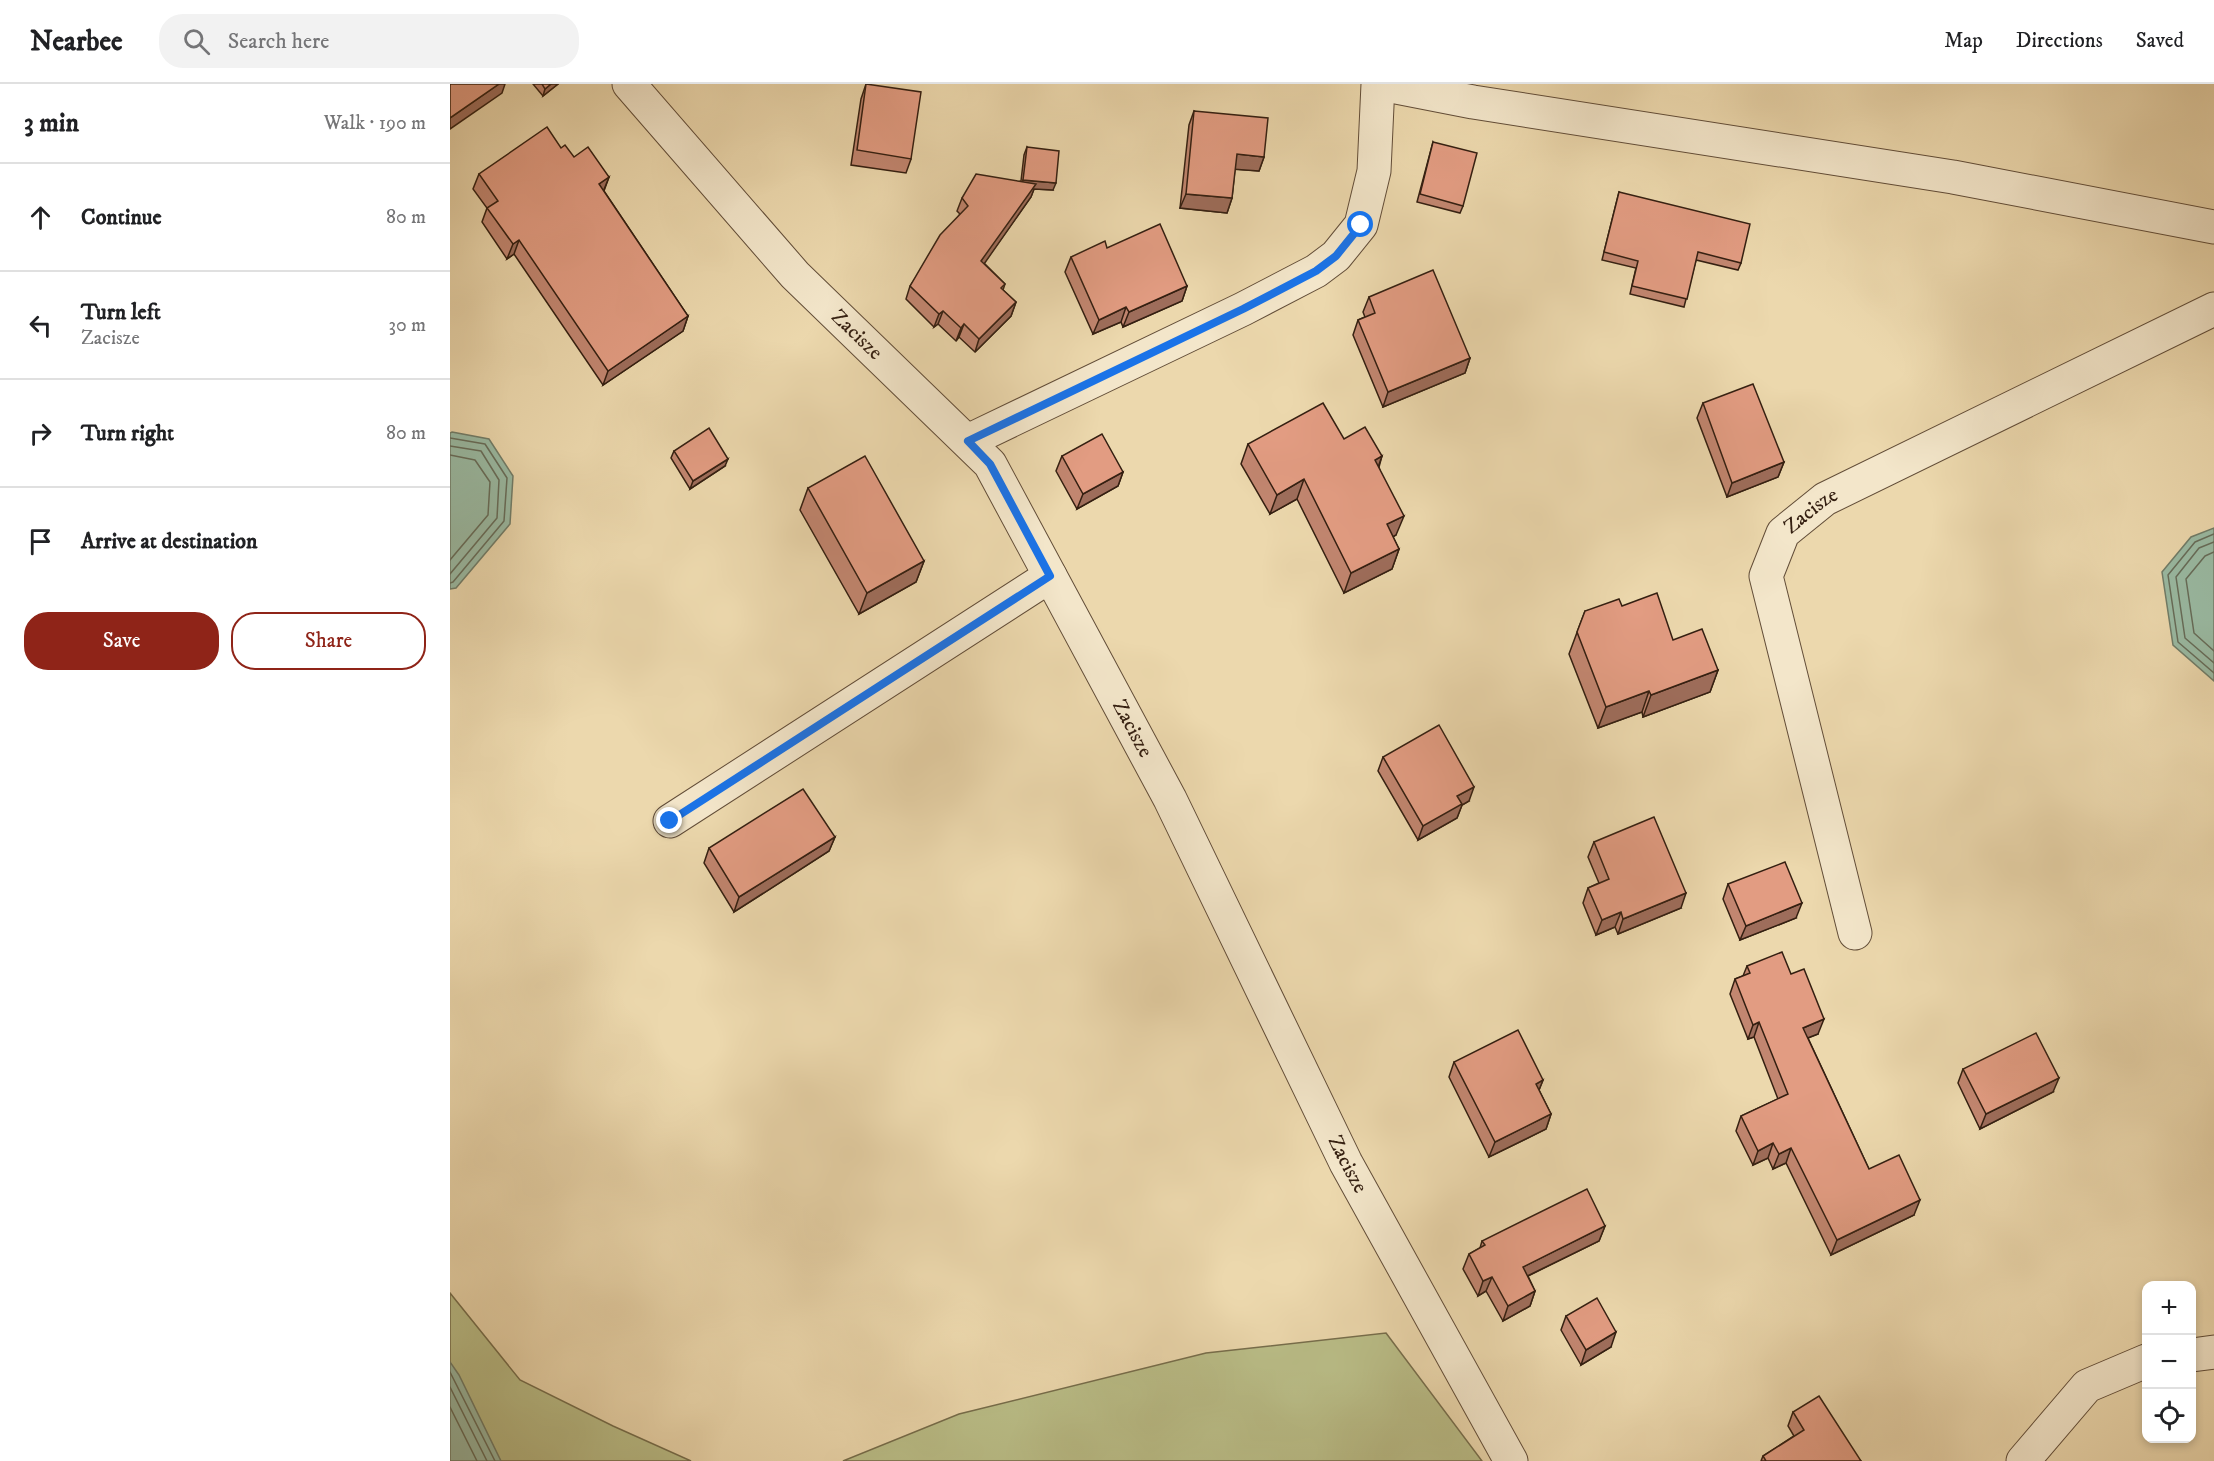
<!DOCTYPE html>
<html lang="en">
<head>
<meta charset="utf-8">
<style>
	body { margin:0; font-family:"IM FELL DW Pica",serif; background:#f2f2f2; color:#202124 }
	.controls { position:absolute; right:18px; bottom:18px; display:grid; overflow:hidden; border-radius:12px; box-shadow:0 3px 9px #0003 }
	.controls button { width:54px; height:54px; display:grid; place-items:center; padding:0; border:0; border-bottom:2px solid #e0e0e0; background:#fff; color:#202124; font:30px sans-serif }
	.stop { position:absolute; width:18px; height:18px; margin:-14px; border:4px solid #1a73e8; border-radius:50%; background:#fff }
	.stop.end { background:#1a73e8; border-color:#fff; box-shadow:0 2px 6px #0008 }
	.list { margin:0; padding:0; list-style:none }
	h2 { display:flex; justify-content:space-between; align-items:center; height:78px; margin:0; padding:0 24px; font-size:26px }
	h2 small { font-size:20px; font-weight:400; color:#757577 }
	.list li { display:grid; grid-template-columns:39px 1fr auto; gap:18px; align-items:center; box-sizing:border-box; height:108px; padding:0 24px; border-top:2px solid #e0e0e0 }
	.list b { display:block; font-size:22px; white-space:nowrap }
	.list p { margin:0; font-size:20px; white-space:nowrap; color:#757577 }
	.list em { font-size:20px; font-style:normal; color:#757577 }
	.actions { display:flex; gap:12px; padding:18px 24px }
	.actions a { flex:1; padding:14px 0; border:2px solid #8f2418; border-radius:24px; text-align:center; font-size:21px; color:#8f2418 }
	.actions .main { background:#8f2418; color:#fff }
	.icon { flex:none; width:33px; height:33px; fill:none; stroke:currentColor; stroke-width:2; stroke-linecap:round; stroke-linejoin:round }
	.map { position:relative; flex:none; width:1764px; height:1377px; overflow:hidden }
	header { display:flex; align-items:center; gap:36px; box-sizing:border-box; height:84px; padding:0 30px; background:#fff; border-bottom:2px solid #e0e0e0 }
	header strong { font-size:28px }
	nav { display:flex; gap:33px; margin-inline-start:auto; font-size:21px }
	.search { width:420px; height:54px; background:#f2f2f2; display:flex; align-items:center; gap:15px; box-sizing:border-box; padding:0 21px; border-radius:24px; color:#757577; font-size:22px }
	main { display:flex }
	aside { flex:1; background:#fff }
	.map>svg:first-child { display:block }
	.green { fill:#babe88; stroke:#776e4c; stroke-width:1.5 }
	.water { fill:#9abba4; stroke:#717d69; stroke-width:1.5 }
	.lines { fill:none; stroke-linecap:round; stroke-linejoin:round }
	.shore { stroke:#676d5a; stroke-width:1.5 }
	.street-casing { stroke:#624d38; stroke-width:35 }
	.street { stroke:#f3e6ca; stroke-width:33 }
	.wall { fill:#c28670; stroke:#341f11; stroke-width:1.5 }
	.shaded-wall { fill:#9e6d5b; stroke:#341f11; stroke-width:1.5 }
	.building { fill:#e29c82; stroke:#341f11; stroke-width:1.5 }
	.route { stroke:#1a73e8; stroke-width:8 }
	.labels { text-anchor:middle; dominant-baseline:central; stroke-width:4.5; stroke-linejoin:round; paint-order:stroke }
	.street-label { font-size:21px; fill:#341f11; stroke:#f3e6ca }
</style>
</head>
<body>
<header>
<strong>Nearbee</strong>
<div class="search"><svg class="icon" aria-label="search" viewBox="0 0 24 24"><circle cx="10" cy="10" r="6"/><path d="M15 15l6 6"/></svg>Search here</div>
<nav><a>Map</a><a>Directions</a><a>Saved</a></nav>
</header>
<main>
<aside>
<h2>3 min<small>Walk · 190 m</small></h2>
<ul class="list">
<li><svg class="icon" aria-label="ahead" viewBox="0 0 24 24"><path d="M12 20V5M6 11l6-6 6 6"/></svg><div><b>Continue</b></div><em>80 m</em></li>
<li><svg class="icon" aria-label="left" viewBox="0 0 24 24"><path d="M17 20v-9H6M10 6l-5 5 5 5"/></svg><div><b>Turn left</b><p>Zacisze</p></div><em>30 m</em></li>
<li><svg class="icon" aria-label="right" viewBox="0 0 24 24"><path d="M7 20v-9h11M14 6l5 5-5 5"/></svg><div><b>Turn right</b></div><em>80 m</em></li>
<li><svg class="icon" aria-label="arrive" viewBox="0 0 24 24"><path d="M6 21V4h12l-3 4 3 4H6"/></svg><div><b>Arrive at destination</b></div></li>
</ul>
<div class="actions"><a class="main">Save</a><a>Share</a></div>
</aside>
<div class="map">
<svg width="1764" height="1377" viewBox="0 0 1764 1377">
	<rect width="100%" height="100%" fill="#ecd8ad"/>
	<filter id="stains"><feTurbulence type="fractalNoise" baseFrequency=".00333" numOctaves="4"/><feColorMatrix values="0 0 0 0 .2 0 0 0 0 .09 0 0 0 0 .02 0 0 0 .5 -.17"/></filter>
	<radialGradient id="worn" r=".72"><stop offset=".6" stop-color="#630" stop-opacity="0"/><stop offset="1" stop-color="#630" stop-opacity=".3"/></radialGradient>
	<!-- green -->
	<g class="green">
		<path d="M0,1209L70,1296L163,1342L241,1377H0Z"/>
		<path d="M936,1249L1032,1377H393L509,1330L756,1269Z"/>
	</g>
	<!-- water -->
	<g class="water">
		<path d="M2,348L39,355L63,392L60,440L6,504L0,505V349Z"/>
		<path d="M1764,444V597L1723,561L1712,488L1741,453Z"/>
		<path d="M0,1278L9,1291L51,1377H0Z"/>
	</g>
	<g class="lines">
		<!-- shore -->
		<g class="shore">
			<path d="M0,354L35,360L57,394L54,437L3,498L0,499"/>
			<path d="M0,362L31,367L49,396L47,434L0,490"/>
			<path d="M0,371L25,376L40,398L38,431L0,476"/>
			<path d="M1764,450L1745,458L1718,491L1728,558L1764,589"/>
			<path d="M1764,458L1749,464L1726,493L1735,554L1764,579"/>
			<path d="M1764,468L1755,472L1736,495L1744,549L1764,567"/>
			<path d="M0,1288L45,1377"/>
			<path d="M0,1303L37,1377"/>
			<path d="M0,1323L27,1377"/>
		</g>
		<!-- street casing -->
		<g class="street-casing">
			<g id="street">
				<path id="s1" d="M179,0L345,191L540,380L720,715L896,1079L1061,1377"/>
				<path d="M931,0L1023,18L1503,93L1764,143"/>
				<path d="M518,357L793,225L866,187L886,172L911,141L924,87L928,0"/>
				<path d="M220,737L600,492"/>
				<path id="s2" d="M1405,849L1316,492L1333,449L1375,415L1764,225"/>
				<path d="M1742,1271L1764,1268"/>
				<path d="M1573,1377L1637,1302L1696,1277"/>
			</g>
		</g>
		<!-- street -->
		<use href="#street" class="street"/>
	</g>
	<!-- wall -->
	<g class="wall">
		<path d="M83,0H108L93,12Z"/>
		<path d="M416,0L461,75L456,89L401,81L411,15Z"/>
		<path d="M744,27L814,73L809,87L785,85L782,114L777,129L730,124L739,41Z"/>
		<path d="M983,58L1013,122L1010,129L967,118Z"/>
		<path d="M577,63L603,106L584,105L581,113L534,179L555,200L553,206L566,218L561,232L525,268L509,253L506,257L488,240L484,243L456,215L460,202L510,130L507,127L512,114L571,97L574,71Z"/>
		<path d="M124,73L159,93L154,107L238,232L233,247L153,301L64,170L57,175L32,138L37,124L23,105L29,90Z"/>
		<path d="M1169,108L1291,179L1288,186L1246,176L1234,223L1180,210L1186,184L1152,176Z"/>
		<path d="M657,164L737,202L732,217L673,243L671,238L643,250L615,188L621,173Z"/>
		<path d="M919,213L1020,274L1015,289L933,323L903,251L908,236L915,233L913,228Z"/>
		<path d="M1253,319L1334,378L1328,393L1277,413L1247,334Z"/>
		<path d="M894,355L932,372L929,383L946,451L943,453L949,465L942,485L894,509L847,415L820,430L791,380L798,360Z"/>
		<path d="M224,367L275,382L240,405L221,374Z"/>
		<path d="M612,372L673,388L668,402L627,425L606,387Z"/>
		<path d="M358,404L474,477L466,498L409,530L350,426Z"/>
		<path d="M1172,522L1268,586L1260,608L1193,633L1192,628L1148,644L1119,570L1135,527Z"/>
		<path d="M933,673L1019,717L1012,721L1007,734L968,756L928,687Z"/>
		<path d="M385,753L379,767L284,828L254,779L259,764Z"/>
		<path d="M1144,758L1231,824L1168,850L1165,843L1146,851L1133,819L1138,804L1149,799L1138,773Z"/>
		<path d="M1278,800L1346,834L1290,856L1273,815Z"/>
		<path d="M1297,882L1341,890L1368,950L1358,954L1419,1085L1464,1131L1381,1171L1336,1079L1323,1085L1318,1074L1303,1081L1286,1047L1291,1032L1328,1015L1304,953L1298,955L1280,910L1285,895L1293,892Z"/>
		<path d="M1004,978L1093,996L1089,1006L1101,1030L1096,1045L1039,1073L999,993Z"/>
		<path d="M1513,985L1603,1008L1530,1045L1508,999Z"/>
		<path d="M1155,1142L1149,1157L1078,1192L1085,1207L1080,1222L1053,1237L1036,1207L1028,1212L1013,1185L1019,1170L1030,1164L1032,1157Z"/>
		<path d="M1116,1232L1161,1263L1131,1281L1111,1246Z"/>
		<path d="M1343,1328L1411,1377H1311L1313,1372L1344,1352L1338,1342Z"/>
	</g>
	<!-- shaded-wall -->
	<g class="shaded-wall">
		<path d="M49,0H55L52,9L0,45V34Z"/>
		<path d="M101,0H108L93,12L95,5Z"/>
		<path d="M787,70L814,73L809,87L781,85Z"/>
		<path d="M159,93L153,108L149,100Z"/>
		<path d="M573,96L606,99L603,106L584,105L581,113L527,190L531,177L571,104Z"/>
		<path d="M736,110L782,114L777,129L730,124Z"/>
		<path d="M69,156L64,170L57,175L63,160Z"/>
		<path d="M737,202L732,217L673,243L679,228Z"/>
		<path d="M566,218L561,232L525,268L529,255Z"/>
		<path d="M676,223L671,238L643,250L649,236Z"/>
		<path d="M493,227L488,240L484,243L489,230Z"/>
		<path d="M238,232L233,247L153,301L158,287Z"/>
		<path d="M514,240L509,253L506,257L511,244Z"/>
		<path d="M1020,274L1015,289L933,323L938,308Z"/>
		<path d="M932,372L925,392V376Z"/>
		<path d="M278,375L275,382L240,405L243,397Z"/>
		<path d="M1334,378L1328,393L1277,413L1282,399Z"/>
		<path d="M673,388L668,402L627,425L633,410Z"/>
		<path d="M854,395L847,415L820,430L827,411Z"/>
		<path d="M954,432L946,451L930,460L937,440Z"/>
		<path d="M949,465L942,485L894,509L901,489Z"/>
		<path d="M474,477L466,498L409,530L417,509Z"/>
		<path d="M1268,586L1260,608L1193,633L1201,611Z"/>
		<path d="M1199,607L1192,628L1148,644L1156,623Z"/>
		<path d="M1024,703L1019,717L1012,721L1007,734L968,756L973,742L1007,712Z"/>
		<path d="M385,753L379,767L284,828L289,813Z"/>
		<path d="M1236,809L1231,824L1168,850L1173,835Z"/>
		<path d="M1352,819L1346,834L1290,856L1296,842Z"/>
		<path d="M1171,828L1165,843L1146,851L1152,836Z"/>
		<path d="M1374,935L1368,950L1347,958L1353,944Z"/>
		<path d="M1309,938L1304,953L1298,955L1303,941Z"/>
		<path d="M1609,994L1603,1008L1530,1045L1536,1030Z"/>
		<path d="M1093,996L1087,1011L1086,1000Z"/>
		<path d="M1101,1030L1096,1045L1039,1073L1045,1058Z"/>
		<path d="M1323,1059L1318,1074L1303,1081L1308,1067Z"/>
		<path d="M1341,1064L1336,1079L1323,1085L1329,1070Z"/>
		<path d="M1470,1116L1464,1131L1381,1171L1387,1156Z"/>
		<path d="M1155,1142L1149,1157L1067,1197L1073,1183Z"/>
		<path d="M1042,1193L1036,1207L1028,1212L1033,1197Z"/>
		<path d="M1085,1207L1080,1222L1053,1237L1058,1222Z"/>
		<path d="M1166,1248L1161,1263L1131,1281L1136,1266Z"/>
	</g>
	<!-- building -->
	<g class="building">
		<path d="M0,0H49L0,34Z"/>
		<path d="M92,0H101L95,5Z"/>
		<path d="M416,0L471,8L461,75L407,66Z"/>
		<path d="M744,27L818,34L814,73L787,70L782,114L736,110Z"/>
		<path d="M97,43L111,64L115,61L124,73L138,63L159,93L149,100L238,232L158,287L69,156L63,160L37,124L48,117L29,90Z"/>
		<path d="M983,58L1027,69L1013,122L970,110Z"/>
		<path d="M577,63L609,67L606,99L573,96Z"/>
		<path d="M526,90L586,100L531,177L555,200L551,204L566,218L529,255L514,240L511,244L493,227L489,230L460,202L490,151L518,122L512,114Z"/>
		<path d="M1169,108L1300,140L1291,179L1248,168L1237,215L1182,202L1188,177L1154,168Z"/>
		<path d="M710,140L737,202L679,228L676,223L649,236L621,173L655,157L657,164Z"/>
		<path d="M983,186L1020,274L938,308L908,236L925,229L919,213Z"/>
		<path d="M1303,300L1334,378L1282,399L1253,319Z"/>
		<path d="M873,319L894,355L915,343L932,372L925,376L954,432L937,440L949,465L901,489L854,395L827,411L798,360Z"/>
		<path d="M259,344L278,375L243,397L224,367Z"/>
		<path d="M652,350L673,388L633,410L612,372Z"/>
		<path d="M415,372L474,477L417,509L358,404Z"/>
		<path d="M1207,509L1223,556L1252,545L1268,586L1201,611L1199,607L1156,623L1127,548L1135,527L1169,515L1172,522Z"/>
		<path d="M989,641L1024,703L1007,712L1012,720L973,742L933,673Z"/>
		<path d="M353,705L385,753L289,813L259,764Z"/>
		<path d="M1204,733L1236,809L1173,835L1171,828L1152,836L1138,804L1159,795L1144,758Z"/>
		<path d="M1335,778L1352,819L1296,842L1278,800Z"/>
		<path d="M1332,868L1341,890L1354,885L1374,935L1353,944L1419,1085L1449,1071L1470,1116L1387,1156L1341,1064L1329,1070L1323,1059L1308,1067L1291,1032L1338,1010L1309,938L1303,941L1285,895L1300,889L1297,882Z"/>
		<path d="M1068,946L1093,996L1086,1000L1101,1030L1045,1058L1004,978Z"/>
		<path d="M1586,949L1609,994L1536,1030L1513,985Z"/>
		<path d="M1137,1105L1155,1142L1073,1183L1085,1207L1058,1222L1042,1193L1033,1197L1019,1170L1035,1161L1032,1157Z"/>
		<path d="M1147,1214L1166,1248L1136,1266L1116,1232Z"/>
		<path d="M1369,1312L1411,1377H1316L1313,1372L1354,1346L1343,1328Z"/>
	</g>
	<g class="lines">
		<!-- route -->
		<path class="route" d="M220,737L600,492L540,380L518,357L793,225L866,187L886,172L911,141"/>
	</g>
	<g class="labels">
		<!-- street labels -->
		<g class="street-label">
			<text stroke="none"><textPath href="#s1" startOffset="339">Zacisze</textPath></text>
			<text stroke="none"><textPath href="#s2" startOffset="450">Zacisze</textPath></text>
			<text stroke="none"><textPath href="#s1" startOffset="825">Zacisze</textPath></text>
			<text stroke="none"><textPath href="#s1" startOffset="1311">Zacisze</textPath></text>
		</g>
	</g>
	<rect width="100%" height="100%" filter="url(#stains)"/>
	<rect width="100%" height="100%" fill="url(#worn)"/>
</svg>
<div class="controls">
<button>+</button>
<button>−</button>
<button><svg class="icon" aria-label="locate" viewBox="0 0 24 24"><circle cx="12" cy="12" r="6"/><path d="M12 2v4M12 18v4M2 12h4M18 12h4"/></svg></button>
</div>
<div class="stop" style="left:911px;top:141px"></div>
<div class="stop end" style="left:220px;top:737px"></div>
</div>
</main>
</body>
</html>
